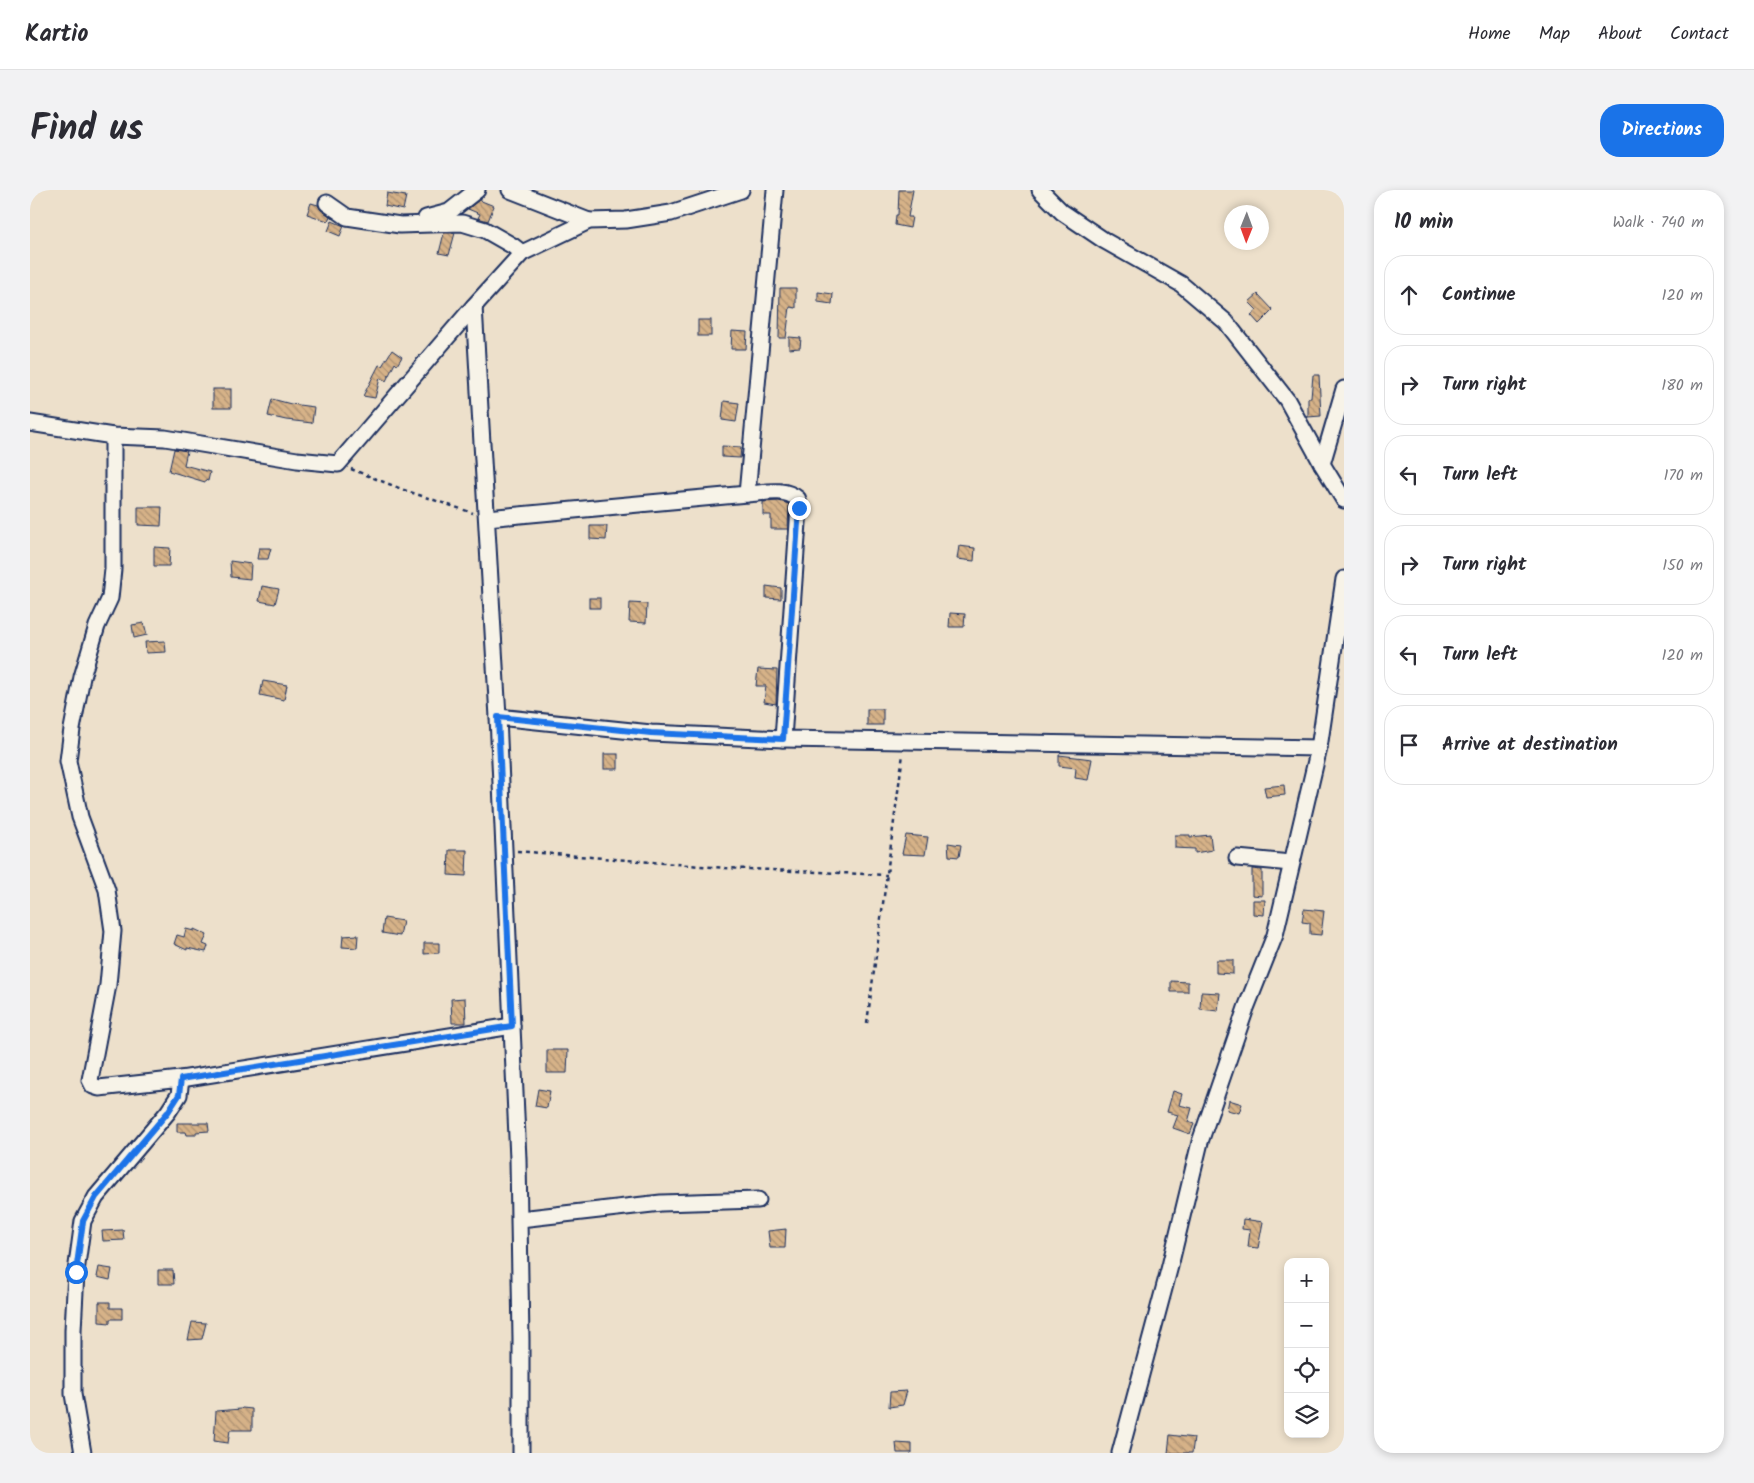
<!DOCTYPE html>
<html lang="en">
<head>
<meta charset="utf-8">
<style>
	body { margin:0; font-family:Kalam,sans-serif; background:#f2f2f3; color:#2b2b33 }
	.controls { position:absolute; right:15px; bottom:15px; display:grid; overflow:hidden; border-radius:10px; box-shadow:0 2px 8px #0003 }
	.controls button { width:45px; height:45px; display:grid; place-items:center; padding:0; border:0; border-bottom:1px solid #e1e1e2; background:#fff; color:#2b2b33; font:25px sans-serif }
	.compass { position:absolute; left:1194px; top:15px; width:45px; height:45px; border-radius:50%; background:#fff; box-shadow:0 2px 8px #0003; rotate:181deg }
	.stop { position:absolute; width:15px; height:15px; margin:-11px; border:4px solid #1a73e8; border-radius:50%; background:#fff }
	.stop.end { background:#1a73e8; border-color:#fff; box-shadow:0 1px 5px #0008 }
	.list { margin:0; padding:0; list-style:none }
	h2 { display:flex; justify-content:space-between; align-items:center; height:65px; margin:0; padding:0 20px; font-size:21px }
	h2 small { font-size:16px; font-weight:400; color:#7c7c81 }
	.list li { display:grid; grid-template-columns:32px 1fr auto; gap:15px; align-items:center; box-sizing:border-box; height:80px; margin:0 10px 10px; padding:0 10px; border:1px solid #e1e1e2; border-radius:20px }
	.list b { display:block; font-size:19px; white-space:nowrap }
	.list em { font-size:16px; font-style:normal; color:#7c7c81 }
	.icon { flex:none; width:28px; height:28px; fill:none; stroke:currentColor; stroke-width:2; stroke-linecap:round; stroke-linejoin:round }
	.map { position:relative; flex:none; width:1314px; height:1263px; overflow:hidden; border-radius:20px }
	header { display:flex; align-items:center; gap:30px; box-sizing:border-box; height:70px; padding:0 25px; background:#fff; border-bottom:1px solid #e1e1e2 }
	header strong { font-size:24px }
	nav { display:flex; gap:28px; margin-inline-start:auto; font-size:18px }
	.intro { display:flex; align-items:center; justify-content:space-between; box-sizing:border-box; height:120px; padding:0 30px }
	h1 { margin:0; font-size:35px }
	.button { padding:12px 22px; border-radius:20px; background:#1a73e8; color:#fff; font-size:18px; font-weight:700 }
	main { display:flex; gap:30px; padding:0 30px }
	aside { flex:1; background:#fff; border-radius:20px; box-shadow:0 2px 8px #0003 }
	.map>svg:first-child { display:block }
	.building { fill:url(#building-back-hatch); stroke:#1b2f5e }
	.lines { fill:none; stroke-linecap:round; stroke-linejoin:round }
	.street-casing { stroke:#1b2f5e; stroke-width:19 }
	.path { stroke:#1b2f5e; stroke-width:2.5; stroke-dasharray:4 4; stroke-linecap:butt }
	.street { stroke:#f7f3e8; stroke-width:15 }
	.route { stroke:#1a73e8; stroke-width:6 }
</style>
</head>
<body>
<header>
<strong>Kartio</strong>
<nav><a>Home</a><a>Map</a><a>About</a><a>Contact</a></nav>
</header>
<div class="intro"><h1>Find us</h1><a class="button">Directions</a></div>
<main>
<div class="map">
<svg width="1314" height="1263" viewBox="0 0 1314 1263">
	<defs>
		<pattern id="building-back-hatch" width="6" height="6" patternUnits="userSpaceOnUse" patternTransform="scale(1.25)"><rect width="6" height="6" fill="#d6b288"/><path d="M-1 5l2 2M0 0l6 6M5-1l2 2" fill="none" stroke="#ad9172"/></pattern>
	</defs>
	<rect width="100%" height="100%" fill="#ede0cb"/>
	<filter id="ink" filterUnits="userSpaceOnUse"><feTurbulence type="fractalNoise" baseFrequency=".02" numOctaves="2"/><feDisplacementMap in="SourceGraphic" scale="10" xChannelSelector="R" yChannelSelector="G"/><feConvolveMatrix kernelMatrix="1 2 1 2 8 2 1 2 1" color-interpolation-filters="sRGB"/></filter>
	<g filter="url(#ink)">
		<!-- building -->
		<g class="building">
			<path d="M869,0H883L878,27H882L880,38L865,35L866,25H868Z"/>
			<path d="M357,3L376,6L373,20L355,16Z"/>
			<path d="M449,10L464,16L458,31L448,28L450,24L438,19Z"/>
			<path d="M281,13L288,15L291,20L300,26L298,31L277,24Z"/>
			<path d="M302,31L314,36L310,46L298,41Z"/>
			<path d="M414,43H425L419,65L409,63Z"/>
			<path d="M750,98H766V118L760,117L756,148H749Z"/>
			<path d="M788,102L803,104L802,114L788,112Z"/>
			<path d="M1228,104L1243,120L1229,134L1221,125L1227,120L1219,112Z"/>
			<rect x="668" y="130" width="13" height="16"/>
			<path d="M702,141L717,142L716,159H701Z"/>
			<path d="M759,147L771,148L770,158L759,159Z"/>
			<path d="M362,160L372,167L367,175L365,173L356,191L350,188L345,208L333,206L349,175L352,176Z"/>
			<path d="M1283,185H1289L1291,226L1278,227V208H1281Z"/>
			<rect x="183" y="199" width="18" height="19"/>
			<path d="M242,209L261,214L284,217L282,233L256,230L238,226Z"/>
			<path d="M694,211L709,213L706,232L692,230Z"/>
			<path d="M692,256L711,257L710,268L692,267Z"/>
			<path d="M144,259L157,261L154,275L180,282L178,291L175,290V292L139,281Z"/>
			<path d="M749,311L759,314L758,339H741V325H733V312Z"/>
			<path d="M108,317H132L131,336L108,335Z"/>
			<path d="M560,336H577L576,350L560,349Z"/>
			<path d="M929,356L945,358L944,371L927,369Z"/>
			<path d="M124,357L140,358L139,376H124Z"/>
			<path d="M229,358H241L238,369H227Z"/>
			<path d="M200,371L221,374L220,389L201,387Z"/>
			<path d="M232,396L249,399L245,414L229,411Z"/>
			<path d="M736,396L751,398V409L736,408Z"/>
			<rect x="559" y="408" width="11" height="10"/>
			<path d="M600,413L617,414L616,433L599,432Z"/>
			<path d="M920,423L935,424L934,437H919Z"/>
			<path d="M114,433L117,445L104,448L102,435Z"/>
			<path d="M135,451L136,462L116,463L115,452Z"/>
			<path d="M728,479L747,480L746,514L734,512L736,496H726Z"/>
			<path d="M233,491L257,495L254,510L230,505Z"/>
			<rect x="837" y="519" width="16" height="16"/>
			<rect x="574" y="564" width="14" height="15"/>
			<path d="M1029,565L1062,569L1058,590L1045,588L1046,578L1029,576Z"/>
			<path d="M1254,595L1255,605L1236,607L1234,597Z"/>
			<path d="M876,645L898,647L895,665L872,664Z"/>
			<path d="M1145,645H1160V647L1180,645L1182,660L1165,663V659L1145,658Z"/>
			<path d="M918,653L931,655L929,667L919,666Z"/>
			<path d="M419,660H437L436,686L418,685Z"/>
			<path d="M1222,679L1232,680V706L1222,705Z"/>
			<path d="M1223,710H1235L1234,725L1223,724Z"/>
			<path d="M1274,719L1294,721L1291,745L1280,744V733L1272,732Z"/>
			<path d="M354,728L373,731L370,746L352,743Z"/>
			<path d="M156,739L164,741V739L177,745L173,754L178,756L176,762L157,758V760L144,754L147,745L154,747Z"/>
			<path d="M328,745L327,758L312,757L313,746Z"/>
			<path d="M394,753H409V763L394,764Z"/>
			<path d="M1186,770H1203V784L1186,783Z"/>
			<path d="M1141,791L1158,792V802H1141Z"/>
			<path d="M1171,802L1190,803L1188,821L1170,819Z"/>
			<path d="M435,808L436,833H422L421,809Z"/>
			<path d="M517,860H538L537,883H517Z"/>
			<path d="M508,899L520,901L517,918L505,916Z"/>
			<path d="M1143,901L1152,904L1149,915L1162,918L1158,932L1164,934L1160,944L1143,938L1148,925L1137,922Z"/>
			<path d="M1199,910L1212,914L1209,923L1197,920Z"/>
			<path d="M147,933H178L179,941L166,942V945H157L156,942H147Z"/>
			<path d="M1213,1029L1233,1032L1228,1058L1218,1057L1220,1040L1212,1039Z"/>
			<path d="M756,1039L755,1058H740L738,1041Z"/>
			<path d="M93,1040L94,1050L73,1051L72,1041Z"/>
			<path d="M69,1077L82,1079L80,1090L67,1087Z"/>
			<path d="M128,1080H143L144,1094H128Z"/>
			<path d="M69,1112H80V1118H92V1129H80V1133L69,1132Z"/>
			<path d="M162,1132L176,1133L172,1149L158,1150Z"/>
			<path d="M877,1201L873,1215L859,1217L860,1202Z"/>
			<path d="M212,1218L222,1219V1240H200L198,1253L184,1251L186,1221L211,1219Z"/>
			<path d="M1140,1245L1164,1248L1162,1263H1138Z"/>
			<path d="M866,1253L882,1254V1263H867Z"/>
		</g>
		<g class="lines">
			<!-- street casing -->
			<g class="street-casing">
				<g id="street">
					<path d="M480,0L559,31"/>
					<path d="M1010,0L1032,22L1075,51L1151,94L1196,132L1257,210L1292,274L1314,310"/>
					<path d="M297,13L317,27L370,35L432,33L455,40L483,56L492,63"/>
					<path d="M396,28L419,22L447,0"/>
					<path d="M444,116L468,527L488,969L491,1149V1263"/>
					<path d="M0,233L83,246L135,248L267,270L308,274L444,116L492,63L559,31L596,30L641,23L711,0"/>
					<path d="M1292,274L1314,199"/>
					<path d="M717,304C735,303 753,297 768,309L769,318L753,549L1289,558"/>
					<path d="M457,328L717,304L745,0"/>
					<path d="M468,527L621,543L753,549"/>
					<path d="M1207,668L1261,673"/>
					<path d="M151,889L482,836"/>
					<path d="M490,1029L631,1013L728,1010"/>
					<path d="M53,1263L43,1204V1140L46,1082L53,1031L66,1007L138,922L149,905L151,889L69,898L63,896L60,890L78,795L83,741L77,700L50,627L38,571L42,539L52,487L67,436L80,408L83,379V246"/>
					<path d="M1090,1263L1140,1076L1170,952L1216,818L1245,745L1289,558L1314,389"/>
				</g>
			</g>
			<!-- path -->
			<g class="path">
				<path d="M321,279L374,300L443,323"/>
				<path d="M487,661L695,678L857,685"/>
				<path d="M837,833L873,564"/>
			</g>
			<!-- street -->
			<use href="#street" class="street"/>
		</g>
	</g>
	<g class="lines" filter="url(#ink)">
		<!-- route -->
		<path class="route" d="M46,1082L53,1031L66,1007L138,922L149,905L151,889L482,836L468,527L621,543L753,549L769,318"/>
	</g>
</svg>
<div class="controls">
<button>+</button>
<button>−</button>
<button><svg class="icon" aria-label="locate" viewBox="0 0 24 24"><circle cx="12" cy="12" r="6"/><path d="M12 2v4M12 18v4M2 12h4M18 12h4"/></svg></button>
<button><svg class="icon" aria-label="layers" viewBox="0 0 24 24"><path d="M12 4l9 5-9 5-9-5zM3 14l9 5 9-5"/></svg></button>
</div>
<svg class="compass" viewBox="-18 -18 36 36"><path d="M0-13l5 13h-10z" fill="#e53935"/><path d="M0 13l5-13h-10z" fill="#7c7c81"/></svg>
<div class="stop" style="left:46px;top:1082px"></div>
<div class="stop end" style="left:769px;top:318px"></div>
</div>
<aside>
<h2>10 min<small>Walk · 740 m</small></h2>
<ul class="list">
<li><svg class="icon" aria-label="ahead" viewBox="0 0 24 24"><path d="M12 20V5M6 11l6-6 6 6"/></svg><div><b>Continue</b></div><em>120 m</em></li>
<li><svg class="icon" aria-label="right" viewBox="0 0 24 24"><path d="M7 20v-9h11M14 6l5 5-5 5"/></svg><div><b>Turn right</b></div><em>180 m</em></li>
<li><svg class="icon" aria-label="left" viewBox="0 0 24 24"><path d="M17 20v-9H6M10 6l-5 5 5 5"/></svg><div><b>Turn left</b></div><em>170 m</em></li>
<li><svg class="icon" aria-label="right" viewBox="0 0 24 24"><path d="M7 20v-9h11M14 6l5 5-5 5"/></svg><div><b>Turn right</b></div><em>150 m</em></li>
<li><svg class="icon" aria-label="left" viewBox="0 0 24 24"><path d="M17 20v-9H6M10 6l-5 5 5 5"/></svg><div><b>Turn left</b></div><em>120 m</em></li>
<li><svg class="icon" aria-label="arrive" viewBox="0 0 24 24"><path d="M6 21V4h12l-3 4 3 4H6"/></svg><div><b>Arrive at destination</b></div></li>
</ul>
</aside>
</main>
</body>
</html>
